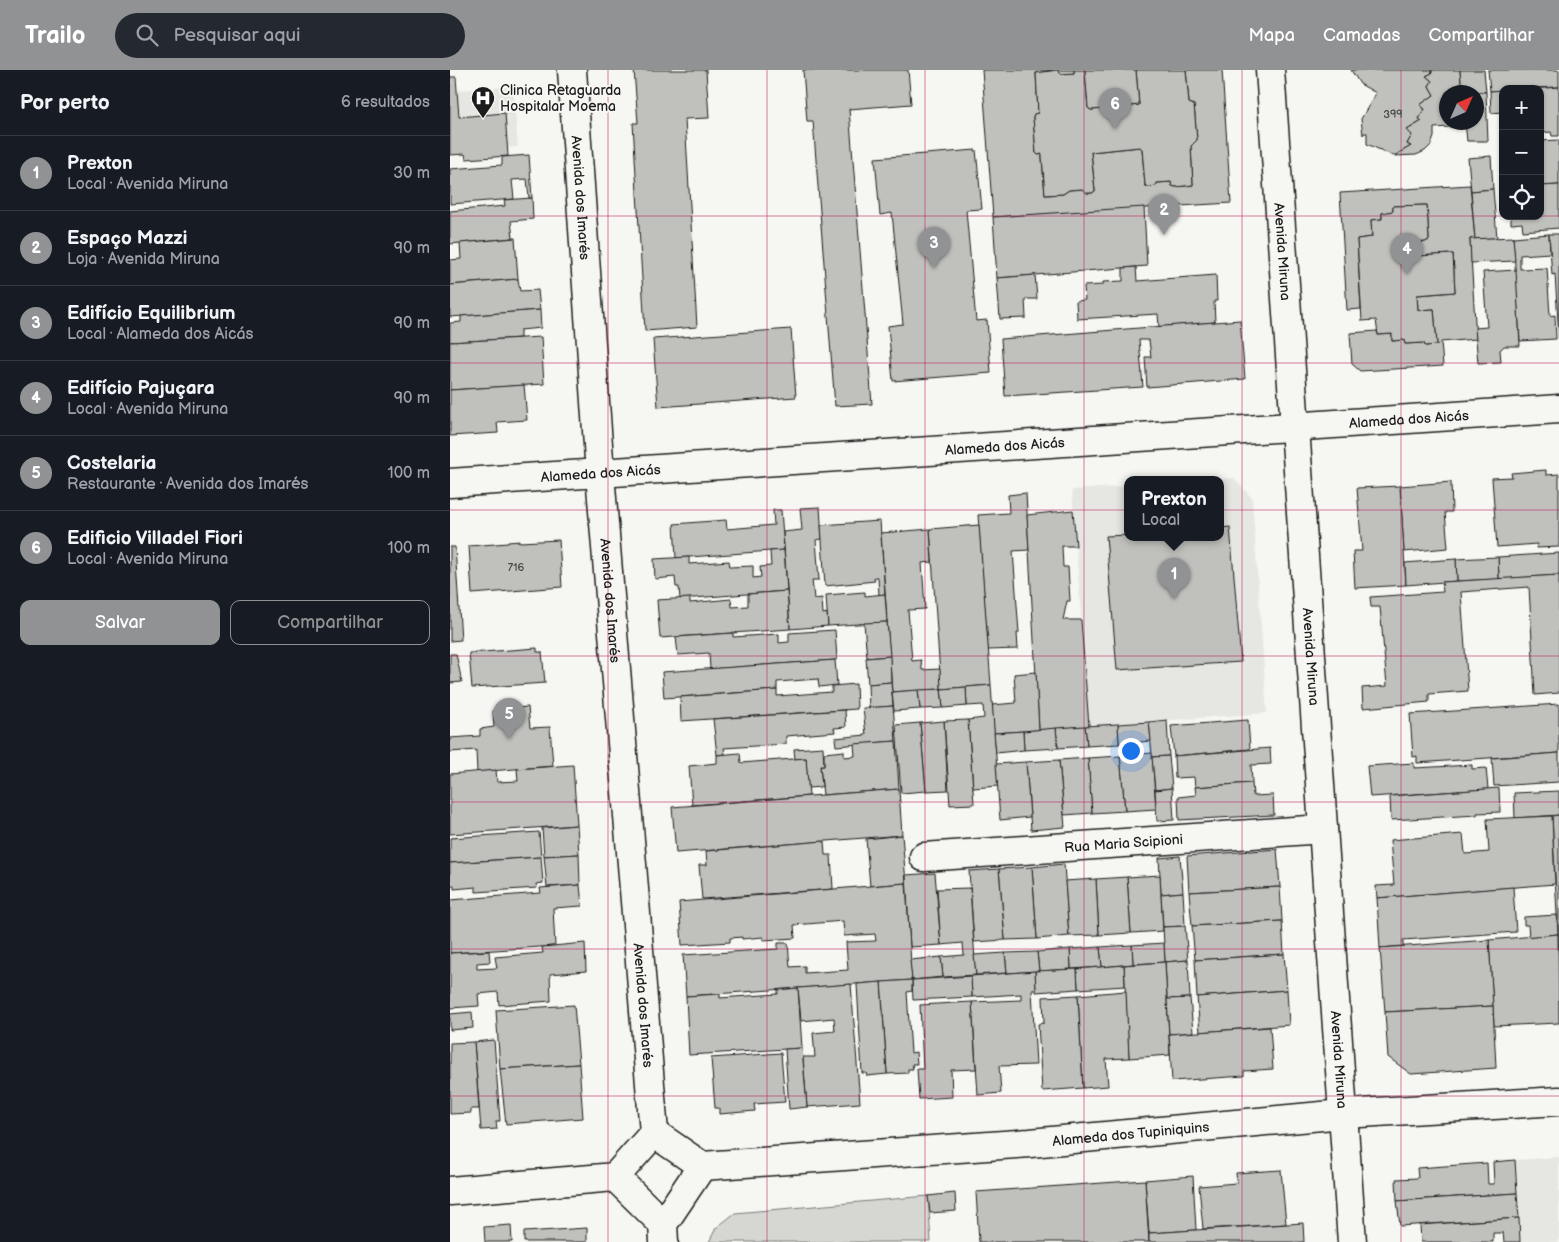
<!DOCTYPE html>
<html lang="pt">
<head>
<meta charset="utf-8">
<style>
	body { margin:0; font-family:"Balsamiq Sans",sans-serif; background:#242831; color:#f1f3f6 }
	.controls { position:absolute; right:15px; top:15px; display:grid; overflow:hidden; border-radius:10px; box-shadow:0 1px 4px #0004 }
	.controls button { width:45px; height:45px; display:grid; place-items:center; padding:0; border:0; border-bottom:1px solid #363941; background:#171b24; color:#f1f3f6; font:25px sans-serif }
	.compass { position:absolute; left:989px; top:15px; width:45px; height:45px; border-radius:50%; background:#171b24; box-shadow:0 1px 4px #0004; rotate:45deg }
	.you { position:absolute; left:680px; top:680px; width:18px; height:18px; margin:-12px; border:4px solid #fff; border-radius:50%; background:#1a73e8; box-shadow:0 0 0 8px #1a73e833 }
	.badge { display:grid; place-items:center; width:32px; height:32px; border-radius:50%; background:#919294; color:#fff; font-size:16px; font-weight:700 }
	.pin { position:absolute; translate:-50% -41px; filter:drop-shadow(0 1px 2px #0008) }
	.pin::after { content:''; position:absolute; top:26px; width:18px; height:15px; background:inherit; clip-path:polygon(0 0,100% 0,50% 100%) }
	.popup { position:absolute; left:674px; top:406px; width:100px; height:65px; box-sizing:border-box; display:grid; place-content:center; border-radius:10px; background:#171b24; filter:drop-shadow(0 1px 4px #0005); font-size:16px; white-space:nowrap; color:#9ea1a6 }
	.popup b { font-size:19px; color:#f1f3f6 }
	.popup::after { content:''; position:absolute; left:50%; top:100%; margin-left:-10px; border:10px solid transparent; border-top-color:#171b24 }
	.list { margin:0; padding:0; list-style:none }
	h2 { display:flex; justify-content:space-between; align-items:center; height:65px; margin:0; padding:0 20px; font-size:21px }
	h2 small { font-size:16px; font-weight:400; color:#9ea1a6 }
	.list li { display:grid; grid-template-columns:32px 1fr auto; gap:15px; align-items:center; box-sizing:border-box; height:75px; padding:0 20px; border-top:1px solid #363941 }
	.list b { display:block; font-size:19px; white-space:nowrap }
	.list p { margin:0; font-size:16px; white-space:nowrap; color:#9ea1a6 }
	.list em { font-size:16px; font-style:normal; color:#9ea1a6 }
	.actions { display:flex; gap:10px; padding:15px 20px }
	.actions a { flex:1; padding:11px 0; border:1px solid #919294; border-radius:10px; text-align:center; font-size:18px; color:#919294 }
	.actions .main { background:#919294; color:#fff }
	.icon { flex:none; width:28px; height:28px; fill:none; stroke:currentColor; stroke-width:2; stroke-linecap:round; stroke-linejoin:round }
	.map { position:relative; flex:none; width:1109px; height:1172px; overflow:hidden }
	header { display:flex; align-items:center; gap:30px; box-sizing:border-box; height:70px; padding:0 25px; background:#919294; color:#fff }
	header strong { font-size:24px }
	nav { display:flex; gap:28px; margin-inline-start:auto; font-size:18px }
	.search { width:350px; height:45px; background:#242831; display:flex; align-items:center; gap:12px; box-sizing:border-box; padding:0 18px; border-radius:28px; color:#9ea1a6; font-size:19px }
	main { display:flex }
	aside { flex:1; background:#171b24 }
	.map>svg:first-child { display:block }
	.built { fill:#e6e6e2 }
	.green { fill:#d6d6d2; stroke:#797977 }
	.building { fill:#c0c0bd; stroke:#1c1c1c }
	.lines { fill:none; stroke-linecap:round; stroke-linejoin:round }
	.minor-casing { stroke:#1c1c1c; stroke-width:31 }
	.minor { stroke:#f6f6f2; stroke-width:28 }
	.grid { fill:none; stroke:#c2185b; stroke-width:1; stroke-opacity:0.55 }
	.labels { text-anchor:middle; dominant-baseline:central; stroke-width:4; stroke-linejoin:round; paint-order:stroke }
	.number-label { font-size:11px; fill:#454544 }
	.poi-label { font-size:14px; fill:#1c1c1c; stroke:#f6f6f2; text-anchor:start }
	.street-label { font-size:14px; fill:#1c1c1c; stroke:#f6f6f2 }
</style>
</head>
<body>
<header>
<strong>Trailo</strong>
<div class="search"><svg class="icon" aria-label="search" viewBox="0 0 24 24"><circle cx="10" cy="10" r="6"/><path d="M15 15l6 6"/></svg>Pesquisar aqui</div>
<nav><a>Mapa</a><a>Camadas</a><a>Compartilhar</a></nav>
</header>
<main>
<aside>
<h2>Por perto<small>6 resultados</small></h2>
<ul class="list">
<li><span class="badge">1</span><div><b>Prexton</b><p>Local · Avenida Miruna</p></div><em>30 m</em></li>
<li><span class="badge">2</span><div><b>Espaço Mazzi</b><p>Loja · Avenida Miruna</p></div><em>90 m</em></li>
<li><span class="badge">3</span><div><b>Edifício Equilibrium</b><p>Local · Alameda dos Aicás</p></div><em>90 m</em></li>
<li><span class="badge">4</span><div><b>Edifício Pajuçara</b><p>Local · Avenida Miruna</p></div><em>90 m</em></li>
<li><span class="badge">5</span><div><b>Costelaria</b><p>Restaurante · Avenida dos Imarés</p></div><em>100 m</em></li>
<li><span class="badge">6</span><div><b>Edificio Villadel Fiori</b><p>Local · Avenida Miruna</p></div><em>100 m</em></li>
</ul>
<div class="actions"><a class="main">Salvar</a><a>Compartilhar</a></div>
</aside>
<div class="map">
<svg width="1109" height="1172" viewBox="0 0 1109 1172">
	<rect width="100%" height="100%" fill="#f6f6f2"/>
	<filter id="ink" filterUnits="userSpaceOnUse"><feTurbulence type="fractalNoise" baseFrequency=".02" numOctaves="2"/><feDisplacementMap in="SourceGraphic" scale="10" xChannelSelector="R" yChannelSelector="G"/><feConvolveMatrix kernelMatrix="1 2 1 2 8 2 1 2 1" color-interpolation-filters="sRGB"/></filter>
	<g filter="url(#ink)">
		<!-- built -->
		<g class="built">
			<path d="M63,16L68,77L0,82V21Z"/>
			<path d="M784,408L802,428L817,643L639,656L622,420L678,416V468H770V410H755Z"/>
			<path d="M1109,1087V1172H1070L1065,1090Z"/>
		</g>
		<!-- green -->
		<path class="green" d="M478,1126L481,1172H259L266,1158L285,1143Z"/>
		<!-- building -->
		<g class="building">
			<path d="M184,0H256L259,48L235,49L247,257L195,261L183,53H188Z"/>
			<path d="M353,0H458L461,34L399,39L422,334L385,336L363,51H357Z"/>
			<path d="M532,0H603L586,3L588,43L584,44L583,47L586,83L588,85L592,84V87L595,125L613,124L619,120L632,119L637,123H642L645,121L641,82L690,77L692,79L695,115L697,117L706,116L707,113L721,112L722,116L726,117L743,115L741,76L747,70L744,35L739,33L736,0H772L781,133L543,147Z"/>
			<path d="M607,0L611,4L624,3V0H635L638,38L641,40L654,39L656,35L664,32L672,37L689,35L686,0H736L739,33L744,35L747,70L741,76L743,115L726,117L722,116L721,112L707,113L706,116L697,117L695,115L692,79L690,77L641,82L645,121L642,123H637L632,119L619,120L613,124L595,125L592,87V84L588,85L586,83L583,47L584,44L588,43L586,3Z"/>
			<path d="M607,0H624V3L611,4Z"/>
			<path d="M635,0H686L689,35L672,37L664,32L656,35L654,39L641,40L638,38Z"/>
			<path d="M901,0H982V3L976,6L982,11L979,16L984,25L970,35L975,39L969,49L972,51L957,60L962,65L957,74L961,76L944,86L917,74V63H914L913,65L911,49L926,23L910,14Z"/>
			<path d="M982,0H1010L1012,22H996V52H1015V56L984,58V67L981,75L975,81L966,85L944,86L961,76L957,74L962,65L957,60L972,51L969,49L975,39L970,35L984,25L979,16L982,11L976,6L982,3Z"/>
			<path d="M1010,0H1034L1036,22H1012Z"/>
			<path d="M1038,0H1109V17L1053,19V20L1040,21Z"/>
			<path d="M0,7H6L9,47L55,43L58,86L16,89L15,84L0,85Z"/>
			<path d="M1109,17V66H1102L1101,62L1090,63V19H1082Z"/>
			<path d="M1053,20V58L1052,42L1041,43L1040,21Z"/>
			<path d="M1023,22H1036L1038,71H1017L1015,52H1026V22Z"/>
			<path d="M1109,70V115L1090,116V71Z"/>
			<path d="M526,80L532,139L516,140L526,251L537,250L541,303L443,311L438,256L453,254L442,143L430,145L425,88Z"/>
			<path d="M79,85L82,128H79L77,109L62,110L64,129L0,134V99L52,95V87Z"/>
			<path d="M1041,86L1043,119L1021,121L1018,88Z"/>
			<path d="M1020,115L1025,169H1020L1026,269L991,272L993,296L910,301L902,294L900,263L927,261L928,265L942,264V271L954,270L955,274L974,273L975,276L987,275L984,239L968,240L967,225L1005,222L1003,184L966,186L965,173L975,172L979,170L977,135L943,136V141L932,143V149L921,150L922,167L907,169L911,239L897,240L890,123Z"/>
			<path d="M1109,115V158L1073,161L1072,153L1061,154V146H1090V116Z"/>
			<path d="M1043,119L1047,168L1025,169L1021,121Z"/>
			<path d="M82,128L83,149L61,151L63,168L0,174V141L55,136L54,130Z"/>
			<path d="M977,135L979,170L975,172L965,173L966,186L1003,184L1005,222L967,225L968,240L984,239L987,275L975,276L974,273L955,274L954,270L942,271V264L928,265L926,250L912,251L907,169L922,167L921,150L932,149V143L943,141V136Z"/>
			<path d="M694,137L697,196L547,208L543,147Z"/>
			<path d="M1099,164L1100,183L1070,185V199L1097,198L1100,246L1105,245L1106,269L1070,271L1063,167Z"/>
			<path d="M1099,164H1109V268L1105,204L1102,205Z"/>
			<path d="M1063,167L1065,191L1021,193L1020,169Z"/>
			<path d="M65,168L68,209L0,215V190L11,189L10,173Z"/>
			<path d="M686,197L687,211L766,205L767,231H764L765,252L709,257L708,244L627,249L626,231L635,230L634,216L653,215V212L673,211V198Z"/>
			<path d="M1066,200L1070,276H1054L1050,280L1051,292L1028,293L1025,258L1037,257L1033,202Z"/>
			<path d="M585,205L587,229H575L576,248L550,249L547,208Z"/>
			<path d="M68,209L70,221L88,220L90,240L0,247V215Z"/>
			<path d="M90,240L91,258L70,260V268L0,272V253L11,252V246Z"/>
			<path d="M790,250L795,309L697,317L695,287H701L699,270H689L693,317L555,326L551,269Z"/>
			<path d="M341,259L346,327L208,337L203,269Z"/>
			<path d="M91,267L94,314L0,320V272Z"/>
			<path d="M74,315L77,350L47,352L48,363L0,366V320Z"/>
			<path d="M1096,400V405L1109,404V477L1087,478V474L1047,477L1042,408L1062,407L1061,403Z"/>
			<path d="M1001,412L1002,442H995L998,478L954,482L950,416Z"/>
			<path d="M950,416L956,515L905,518L903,481H912L907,418Z"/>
			<path d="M576,423L579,480L563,481L569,563H567L568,579L538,580L528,445L559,443L558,425Z"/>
			<path d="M370,437L372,469L366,470L369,510H362L364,529L372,528L373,544L377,543L378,556L340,559L333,462L352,460L350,438Z"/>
			<path d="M323,440H331L334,480L226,488L224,454L276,450L277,459L324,455Z"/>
			<path d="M623,440L626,476H612L613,497H618L620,531H617L613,550H631L639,656L589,660L577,445Z"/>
			<path d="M430,451L435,524L429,525L428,507H424L425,511L375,516L371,455Z"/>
			<path d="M529,455L541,615L491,619L480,459Z"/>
			<path d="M780,457L791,592L667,600L656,466L678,465V468H770V458Z"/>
			<path d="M480,459L482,492L472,493L475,539L458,540L462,591L471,590L472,600L490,599L491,619L442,622L431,463Z"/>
			<path d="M109,470L112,517L22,524L19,476L58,473V472L70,471V472Z"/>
			<path d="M0,477H5L11,570L0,571Z"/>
			<path d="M334,480L337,521L230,529L229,517H226L225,507L205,509L204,489L239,487V494L279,491L280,497L303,496V508L311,507L310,497L321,496L320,481Z"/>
			<path d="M1109,483V505L1049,509L1048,487Z"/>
			<path d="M1048,487L1049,509L1007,511L1006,489Z"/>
			<path d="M1006,489L1007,511L956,515L955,493Z"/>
			<path d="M1109,505V623L1085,625L1079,517L1011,522L1018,621L979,624V632L913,638L912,618L937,616L930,537H921L920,527L993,522L992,512Z"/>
			<path d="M337,521L340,559L210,568L207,530L240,528V533L281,529L282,537L298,536V524Z"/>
			<path d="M415,522V526L435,524L437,552L378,556L376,525Z"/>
			<path d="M437,552L440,586L417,588L414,553Z"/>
			<path d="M385,560L387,589L385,590L260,599L259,583L228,585L226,567L283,563V567L329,564V573L339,572V563Z"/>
			<path d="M87,578V582H92L95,613L22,618L19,583Z"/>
			<path d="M0,584H6L12,612L0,613Z"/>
			<path d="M440,586L441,612L418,614L416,588Z"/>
			<path d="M385,590L387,615L369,617L368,609L327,612V620L214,628L212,602Z"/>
			<path d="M586,602L589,660L544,663L542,635L566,633L564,604Z"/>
			<path d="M441,612L443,636L419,638L418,614Z"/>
			<path d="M406,614L407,639L231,651L230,627L327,620V626L382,622V616Z"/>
			<path d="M541,615L548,716L523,718L518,650L534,648L533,635L517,636L516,617Z"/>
			<path d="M516,617L517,636L493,638L491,619Z"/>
			<path d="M491,619L493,638L470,639L468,620Z"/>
			<path d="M468,620L470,639L444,641L442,622Z"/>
			<path d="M1109,634V683L967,693V686L963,687L960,644Z"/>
			<path d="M443,636L446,671L386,676L385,668L416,665L413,638Z"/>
			<path d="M78,637L80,658L100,657L103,696L27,702L26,680L0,682V668L30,666V659L44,657L43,640Z"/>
			<path d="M395,640L396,657L384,658L385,662L336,666V674L274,678L275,684L267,685L263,649Z"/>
			<path d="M518,650L524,734L500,735L494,651Z"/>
			<path d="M717,650L719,686L702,687L699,652Z"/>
			<path d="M798,650L800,679L724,686L721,656Z"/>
			<path d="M494,651L498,720L476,721L470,653Z"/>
			<path d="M699,652L701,671L669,674L668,654Z"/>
			<path d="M470,653L476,721L451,723L446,655Z"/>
			<path d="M668,654L669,674L637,676L635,656Z"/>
			<path d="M635,656L637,676L608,678L606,658Z"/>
			<path d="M606,658L608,678L574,680L573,661Z"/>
			<path d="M573,661L574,680L546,683L544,663Z"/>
			<path d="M446,671L449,719L373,725L370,696H374V683L394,681V687L405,686L404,674Z"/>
			<path d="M373,677L374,696H370L372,717L358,718L356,688L345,689L344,679Z"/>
			<path d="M820,678L821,694L801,695L802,713L745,717L744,707L725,708L724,686Z"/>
			<path d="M290,683L291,693L356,688L359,726L242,735L239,696L267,693V685Z"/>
			<path d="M702,683L706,739L675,741L670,686Z"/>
			<path d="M1109,683V712L1044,716L1042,688Z"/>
			<path d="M670,686L675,741L642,743L638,688Z"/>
			<path d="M719,686L722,718L705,720L702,687Z"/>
			<path d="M638,688L642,743L614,745L609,690Z"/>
			<path d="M609,690L615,757L581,760L576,692Z"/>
			<path d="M576,692L580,747L550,750L546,694Z"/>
			<path d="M964,693V698L1022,695V699L1036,698L1038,719L920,727L917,696Z"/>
			<path d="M123,695L127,755L0,764V704L46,700L47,712L68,711L67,699Z"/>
			<path d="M802,713L803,726L823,725L824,745L729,750L728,727L746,725L745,717Z"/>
			<path d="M722,718L724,750L707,751L705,720Z"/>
			<path d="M1049,718L1050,742L1027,743V745L941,750L940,726Z"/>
			<path d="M449,719L452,765L226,783L222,737Z"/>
			<path d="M1109,721V745L1065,748L1064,723Z"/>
			<path d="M1109,745V884L1102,746Z"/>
			<path d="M1102,746L1105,814L927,828L926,816L944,815L940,770L1013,764L1015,784L1039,782L1037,749Z"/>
			<path d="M127,755L129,784L94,786L92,758Z"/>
			<path d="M89,762L91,787L0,793V768Z"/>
			<path d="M452,765L456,813L420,816L416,769Z"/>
			<path d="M374,771L375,785H381L383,819L252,829L249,795H257L256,781Z"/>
			<path d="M827,779L830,817L739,822L737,786Z"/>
			<path d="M129,784L130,815L97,817L94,786Z"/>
			<path d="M730,786L733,822L711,824L709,788Z"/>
			<path d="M91,787L93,813L86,814L87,818L26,822V817L4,819V816H0V793Z"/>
			<path d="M614,794L619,866L587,869L582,797Z"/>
			<path d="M582,797L587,869L555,870L549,799Z"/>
			<path d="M549,799L555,870L524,872L519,801Z"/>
			<path d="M485,803L491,875L460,877L456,805Z"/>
			<path d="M710,805L713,861L681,863L677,807Z"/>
			<path d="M677,807L681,863L649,865L646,809Z"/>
			<path d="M646,809L649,865L619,866L615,811Z"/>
			<path d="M456,813L462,910L236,926L233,885L328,879V873H338L340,897L355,896V903L398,900L396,872L426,871L425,864L394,866L393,851L344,855L345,868L313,870V867L292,869V867L280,868V872L232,875L229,832Z"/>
			<path d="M130,815L132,836L103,838L105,876L0,883V830L91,823L90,818Z"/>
			<path d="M830,817L832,851L742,856L739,822Z"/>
			<path d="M1063,817L1066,862L953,870V876L930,878L927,828Z"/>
			<path d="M520,818L526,905L493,907L491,887L514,885L513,873L491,875L487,819Z"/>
			<path d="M733,822L735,856L713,857L711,824Z"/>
			<path d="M1107,845L1108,864L1079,867L1078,855H1074V847Z"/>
			<path d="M832,851L834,884L745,890L742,856Z"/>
			<path d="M735,856L738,890L715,892L713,857Z"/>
			<path d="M1108,864L1109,953L1044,956L1039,870Z"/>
			<path d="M1039,870L1043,936L935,942L930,878Z"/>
			<path d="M135,873L136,901L100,904L101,931L49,935L48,922L28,924L29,936L0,938V883L39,881L40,892L27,893V899L47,898L45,887L93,883L92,877Z"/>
			<path d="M714,873L715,892L683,894L682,875Z"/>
			<path d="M682,875L683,894L652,897L650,877Z"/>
			<path d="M650,877L652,897L621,899L620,879Z"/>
			<path d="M620,879L621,899L589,901L587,882Z"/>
			<path d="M587,882L589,901L557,903L555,883Z"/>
			<path d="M555,883L557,903L526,905L524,885Z"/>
			<path d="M834,884L837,920L747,927L745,890Z"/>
			<path d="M491,887L493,907L462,910L460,890Z"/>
			<path d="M738,890L740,928L717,929L715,892Z"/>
			<path d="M715,892L720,985L679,988L674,895Z"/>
			<path d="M674,895L675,916L628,919L627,899Z"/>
			<path d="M627,899L628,919L586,922L585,901Z"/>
			<path d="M585,901L586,920H582L586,995L549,996L551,1023L528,1025L522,932L571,930V924L522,927L521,906Z"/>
			<path d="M521,906L522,927L463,930L462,910Z"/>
			<path d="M462,910V921L457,922L461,983L466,982L467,994H462L463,999H458V1003L437,1004L431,912Z"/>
			<path d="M431,912L437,1004L417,1006L416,1003H412L407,914Z"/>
			<path d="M401,914L410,1033L357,1037L353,987H365L363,963L385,961L384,948L351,951L348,918Z"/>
			<path d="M348,918L352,978L239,985L236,926L270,924V928L328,924V920Z"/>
			<path d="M837,920L839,955L750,962L747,927Z"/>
			<path d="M676,921L679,988L656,989L658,1016L633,1018L628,925Z"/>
			<path d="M628,925L633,1018L592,1021L588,954L594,953L593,927Z"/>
			<path d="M740,928L743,962L719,964L717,929Z"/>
			<path d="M522,932L526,999L501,1000L502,1027L469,1029L467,999H473L470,935Z"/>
			<path d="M124,935L129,994L50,999L46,940Z"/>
			<path d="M1043,936L1046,998L961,1004L938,987L935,942Z"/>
			<path d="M22,942L23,958L0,960V944Z"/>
			<path d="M820,957L823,999L794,1001V1006L722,1011L719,964Z"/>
			<path d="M44,970L50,1051H46L47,1059L31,1060L24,972Z"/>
			<path d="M24,972L29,1039H21V1043L0,1044V973Z"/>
			<path d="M352,978L357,1037L339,1039L335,979Z"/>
			<path d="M331,983L335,1032L304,1034L305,1041L269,1044V1038H265L261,988Z"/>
			<path d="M129,994L133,1048L56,1054L50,999Z"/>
			<path d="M1065,1090L1067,1123L947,1131L946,1109L968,1108L967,1098L1037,1093L1038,1114H1044L1043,1092Z"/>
			<path d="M831,1100L836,1154L753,1159L749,1116L787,1113L786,1103Z"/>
			<path d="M743,1106L746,1160L699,1163L695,1110Z"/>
			<path d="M695,1110L699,1172H529L526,1122Z"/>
			<path d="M505,1123L506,1141L480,1143L478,1126Z"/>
			<path d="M1067,1123L1069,1148L950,1156L947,1131Z"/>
			<path d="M1069,1148L1070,1172H1054L1053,1163H1043V1172H971L970,1155Z"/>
			<path d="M853,1153L854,1172H699V1163Z"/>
			<path d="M61,1155L62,1172H35L34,1157Z"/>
			<path d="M137,1158V1172H74V1162Z"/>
		</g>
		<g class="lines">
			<!-- minor casing -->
			<g class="minor-casing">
				<g id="minor">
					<path id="s1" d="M122,0L150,404L204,1063L165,1107"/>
					<path id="s2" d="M820,0L902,1172"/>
					<path id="s3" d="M0,413L1109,339"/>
					<path id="s4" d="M474,787L873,759"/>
					<path d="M204,1063L252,1096"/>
					<path id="s5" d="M252,1096L580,1073L893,1044L1109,1031"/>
					<path d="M165,1107L213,1154"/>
					<path d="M0,1121L165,1107"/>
					<path d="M214,1172L213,1154L252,1096"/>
				</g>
			</g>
			<!-- minor -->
			<use href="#minor" class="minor"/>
		</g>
	</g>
	<!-- grid -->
	<path class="grid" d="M158,0V1172M317,0V1172M475,0V1172M634,0V1172M792,0V1172M951,0V1172M0,146H1109M0,293H1109M0,440H1109M0,586H1109M0,732H1109M0,879H1109M0,1026H1109"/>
	<!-- icons -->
	<defs>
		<g id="hospital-pin" transform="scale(1.25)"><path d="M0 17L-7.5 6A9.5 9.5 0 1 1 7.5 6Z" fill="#1c1c1c" stroke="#f6f6f2"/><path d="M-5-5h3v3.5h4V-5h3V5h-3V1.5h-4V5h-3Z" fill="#fff"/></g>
	</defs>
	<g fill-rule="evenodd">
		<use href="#hospital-pin" x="33" y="28"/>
	</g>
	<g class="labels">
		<!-- number labels -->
		<g class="number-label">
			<text x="943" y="44">399</text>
			<text x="66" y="497">716</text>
		</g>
		<!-- poi labels -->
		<g class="poi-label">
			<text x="50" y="20">Clinica Retaguarda<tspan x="50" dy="16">Hospitalar Moema</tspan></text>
		</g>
		<!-- street labels -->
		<g class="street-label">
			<text stroke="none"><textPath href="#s1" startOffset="128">Avenida dos Imarés</textPath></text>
			<text stroke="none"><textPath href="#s2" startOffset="182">Avenida Miruna</textPath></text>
			<text stroke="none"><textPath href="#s3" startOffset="961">Alameda dos Aicás</textPath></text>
			<text stroke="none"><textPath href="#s3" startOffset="556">Alameda dos Aicás</textPath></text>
			<text stroke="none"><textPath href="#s3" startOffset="151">Alameda dos Aicás</textPath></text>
			<text stroke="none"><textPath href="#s1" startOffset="532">Avenida dos Imarés</textPath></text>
			<text stroke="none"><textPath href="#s2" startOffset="588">Avenida Miruna</textPath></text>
			<text stroke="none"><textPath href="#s4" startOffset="200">Rua Maria Scipioni</textPath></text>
			<text stroke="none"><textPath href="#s1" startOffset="938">Avenida dos Imarés</textPath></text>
			<text stroke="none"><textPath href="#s2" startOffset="992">Avenida Miruna</textPath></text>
			<text stroke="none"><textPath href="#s5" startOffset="430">Alameda dos Tupiniquins</textPath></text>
		</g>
	</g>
</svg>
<div class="controls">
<button>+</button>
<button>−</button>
<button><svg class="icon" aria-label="locate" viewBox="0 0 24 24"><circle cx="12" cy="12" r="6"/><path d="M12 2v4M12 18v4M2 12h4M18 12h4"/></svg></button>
</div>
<svg class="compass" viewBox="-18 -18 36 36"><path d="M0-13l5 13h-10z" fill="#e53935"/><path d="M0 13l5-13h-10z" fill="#9ea1a6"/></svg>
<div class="you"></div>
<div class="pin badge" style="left:724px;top:529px">1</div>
<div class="popup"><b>Prexton</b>Local</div>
<div class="pin badge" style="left:714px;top:165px">2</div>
<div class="pin badge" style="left:484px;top:198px">3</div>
<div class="pin badge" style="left:957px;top:204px">4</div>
<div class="pin badge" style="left:59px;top:669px">5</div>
<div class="pin badge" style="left:665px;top:59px">6</div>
</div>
</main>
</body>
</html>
